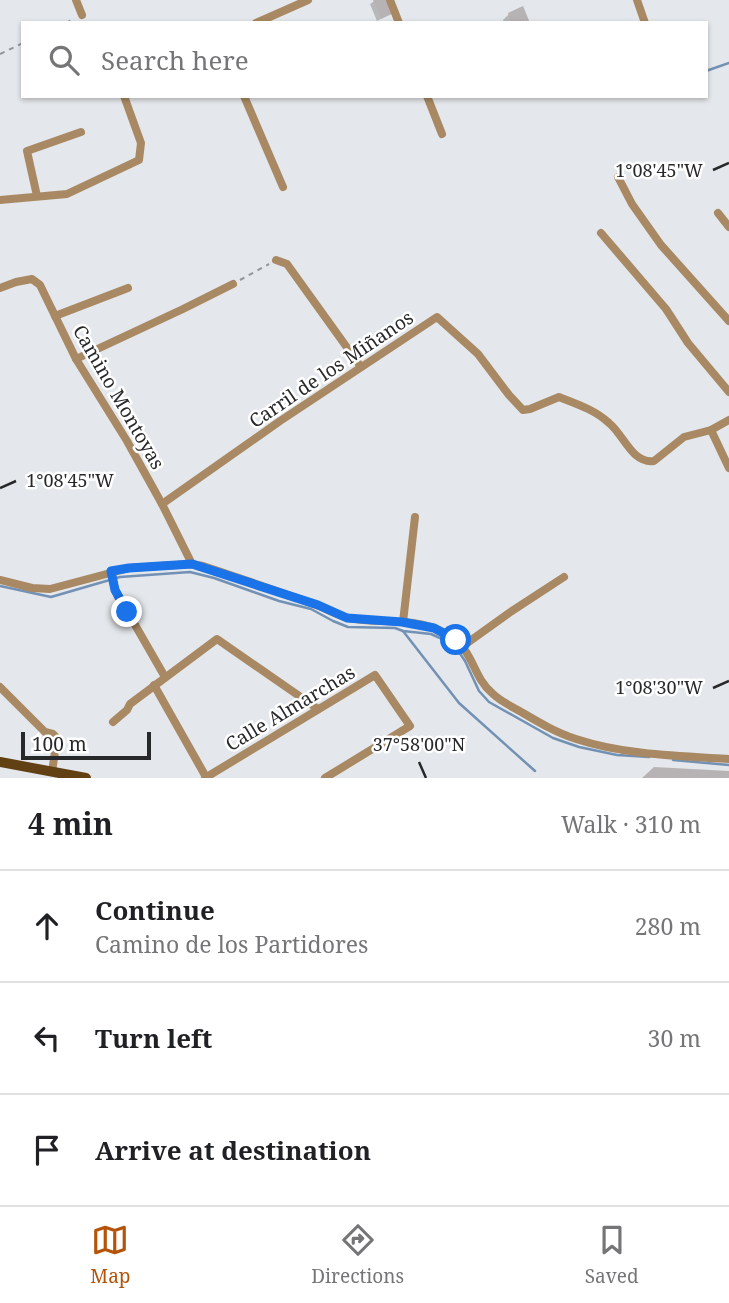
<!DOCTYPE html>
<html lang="en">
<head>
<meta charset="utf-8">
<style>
	body { margin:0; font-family:"Noto Serif",serif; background:#f2f2f2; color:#202124 }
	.scale { position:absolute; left:21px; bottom:18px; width:130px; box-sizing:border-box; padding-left:7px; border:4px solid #272829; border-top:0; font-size:19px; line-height:24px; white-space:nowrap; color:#272829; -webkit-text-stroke:5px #fff; paint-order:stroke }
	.stop { position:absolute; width:21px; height:21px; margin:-16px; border:5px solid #1a73e8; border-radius:50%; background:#fff }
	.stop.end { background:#1a73e8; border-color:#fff; box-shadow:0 2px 7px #0008 }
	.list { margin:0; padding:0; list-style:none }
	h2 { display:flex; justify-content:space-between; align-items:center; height:91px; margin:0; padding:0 28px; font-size:30px }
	h2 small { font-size:23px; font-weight:400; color:#757577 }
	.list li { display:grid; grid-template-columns:46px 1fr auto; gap:21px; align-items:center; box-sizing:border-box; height:112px; padding:0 28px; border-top:2px solid #e0e0e0 }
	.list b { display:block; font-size:26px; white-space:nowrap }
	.list p { margin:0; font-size:23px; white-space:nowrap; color:#757577 }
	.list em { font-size:23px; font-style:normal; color:#757577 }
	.icon { flex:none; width:38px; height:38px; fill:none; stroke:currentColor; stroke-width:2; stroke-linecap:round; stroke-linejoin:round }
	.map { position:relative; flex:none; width:729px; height:778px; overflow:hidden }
	.search { position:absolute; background:#fff; box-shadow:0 2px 5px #0004; left:21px; right:21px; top:21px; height:77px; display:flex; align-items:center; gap:18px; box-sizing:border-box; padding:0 24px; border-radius:0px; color:#757577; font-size:26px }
	.sheet { height:427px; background:#fff }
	nav { display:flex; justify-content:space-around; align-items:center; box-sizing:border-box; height:98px; border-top:2px solid #e0e0e0; background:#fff; font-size:19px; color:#757577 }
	nav a { display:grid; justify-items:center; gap:4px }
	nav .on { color:#b45309 }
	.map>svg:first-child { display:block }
	.shadow { fill:#0003 }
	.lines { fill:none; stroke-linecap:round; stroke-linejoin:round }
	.stream { stroke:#7291b4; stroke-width:2.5 }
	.building { fill:#b7b2b3 }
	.path { stroke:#939698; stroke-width:2; stroke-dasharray:5 5; stroke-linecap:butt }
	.minor { stroke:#a88963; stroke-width:8 }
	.major { stroke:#614114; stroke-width:10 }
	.route { stroke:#1a73e8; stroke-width:9 }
	.ticks { fill:none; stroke:#272829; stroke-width:2.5 }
	.labels { text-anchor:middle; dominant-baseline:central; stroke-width:5; stroke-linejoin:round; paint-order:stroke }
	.street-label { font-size:19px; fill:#272829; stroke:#fff }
	.ticks-label { font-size:18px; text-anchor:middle; fill:#272829; stroke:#fff; stroke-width:5; stroke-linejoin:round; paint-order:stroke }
</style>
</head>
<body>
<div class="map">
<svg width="729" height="778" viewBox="0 0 729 778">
	<rect width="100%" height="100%" fill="#e4e7eb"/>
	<!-- shadow -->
	<g class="shadow">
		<path d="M376,0L392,12L377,21L370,4Z"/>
		<path d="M509,14L528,23H504L503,20Z"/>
	</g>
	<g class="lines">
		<!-- stream -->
		<g class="stream">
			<path d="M706,71L729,63"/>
			<path d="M0,586L51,597L120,577L190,572L214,578L279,601L311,609L333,621L348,627L395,628L403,631L431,634L440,638L457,649L465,661L479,691L489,702L553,738L579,747L617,755L649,757"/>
			<path d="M403,631L459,703L535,771"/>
			<path d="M673,760L729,765"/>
		</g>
	</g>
	<!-- building -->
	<g class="building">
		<path d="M373,0H388L394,13L381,19Z"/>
		<path d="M523,6L530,23H511L508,13Z"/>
		<path d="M654,767L729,771V778H642Z"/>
	</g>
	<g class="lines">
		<!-- path -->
		<g class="path">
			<path d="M66,23L73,19"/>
			<path d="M0,54L23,43"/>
			<path d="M240,280L269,264"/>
		</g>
		<!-- minor -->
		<g class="minor">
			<path d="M76,0L82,15"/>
			<path d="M390,0L399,23"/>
			<path d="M637,0L645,23"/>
			<path d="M256,23L308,0"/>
			<path d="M244,96L283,187"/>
			<path d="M427,96L442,134"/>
			<path d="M618,177L632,204L661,245L729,321"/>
			<path d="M37,196L27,151L81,132"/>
			<path d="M0,200L67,194L139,160L141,143L124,96"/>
			<path d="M718,213L729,227"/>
			<path d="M601,233L666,309L688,343L729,392"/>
			<path d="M276,260L287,264L361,367"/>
			<path d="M0,288L16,282L32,279L40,285L76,359L127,441L162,504L192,564"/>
			<path d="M55,316L128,288"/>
			<path d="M76,359L183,309L233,284"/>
			<path d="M711,430L729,468"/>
			<path d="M162,504L280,421L437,317L478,354L509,395L523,410L530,409L559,397C577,404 595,410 609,423C624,435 632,464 654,461L684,437L711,430L729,420"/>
			<path d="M111,571L115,590L165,677"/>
			<path d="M0,580L32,588L50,589L129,568L192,564L203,566C240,578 277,591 314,604C326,608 337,616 349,618C380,624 414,617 443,632C476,649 470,674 492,693C501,702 513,707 523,713C540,723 557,733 576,739C625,755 678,756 729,759"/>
			<path d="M403,622L415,517"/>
			<path d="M463,646L509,613L564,577"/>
			<path d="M154,685L206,777"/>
			<path d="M0,687L45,732L53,734L57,738L52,772"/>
			<path d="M113,722L127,710L130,704L217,639L318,709"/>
			<path d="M205,778L375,675L410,726L325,778"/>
		</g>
		<!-- major -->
		<path class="major" d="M0,762L86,778"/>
	</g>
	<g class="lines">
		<!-- route -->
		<path class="route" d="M127,612L115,590L111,571L129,568L192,564L318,605L347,618L402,622L434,628L456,640"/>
	</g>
	<!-- ticks -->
	<path class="ticks" d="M713,170L729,163M0,488L16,481M713,688L729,681M419,762L426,778"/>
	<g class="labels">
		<!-- street labels -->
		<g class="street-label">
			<text transform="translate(331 369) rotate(-34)">Carril de los Miñanos</text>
			<text transform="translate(119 397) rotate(60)">Camino Montoyas</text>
			<text transform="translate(290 708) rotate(-31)">Calle Almarchas</text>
		</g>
	</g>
	<g class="ticks-label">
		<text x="659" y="177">1°08'45"W</text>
		<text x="70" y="487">1°08'45"W</text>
		<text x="659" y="694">1°08'30"W</text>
		<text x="419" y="751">37°58'00"N</text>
	</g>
</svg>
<div class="scale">100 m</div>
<div class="stop" style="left:456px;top:640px"></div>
<div class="stop end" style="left:127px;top:612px"></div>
<div class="search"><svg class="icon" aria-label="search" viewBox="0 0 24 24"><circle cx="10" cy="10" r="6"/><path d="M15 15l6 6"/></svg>Search here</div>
</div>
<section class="sheet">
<h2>4 min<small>Walk · 310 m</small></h2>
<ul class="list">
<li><svg class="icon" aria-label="ahead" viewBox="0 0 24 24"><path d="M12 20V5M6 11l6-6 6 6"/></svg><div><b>Continue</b><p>Camino de los Partidores</p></div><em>280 m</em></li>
<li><svg class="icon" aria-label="left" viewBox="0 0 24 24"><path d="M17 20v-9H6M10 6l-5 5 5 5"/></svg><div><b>Turn left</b></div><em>30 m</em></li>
<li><svg class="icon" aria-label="arrive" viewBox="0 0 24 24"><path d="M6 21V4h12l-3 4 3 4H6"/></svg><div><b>Arrive at destination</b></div></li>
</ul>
</section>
<nav>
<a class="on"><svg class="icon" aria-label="map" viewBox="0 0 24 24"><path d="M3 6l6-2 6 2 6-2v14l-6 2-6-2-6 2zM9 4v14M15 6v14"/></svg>Map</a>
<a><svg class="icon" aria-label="directions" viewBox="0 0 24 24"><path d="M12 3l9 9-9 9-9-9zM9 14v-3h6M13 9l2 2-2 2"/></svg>Directions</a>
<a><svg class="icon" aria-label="saved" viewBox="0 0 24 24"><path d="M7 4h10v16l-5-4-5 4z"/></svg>Saved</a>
</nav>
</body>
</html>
